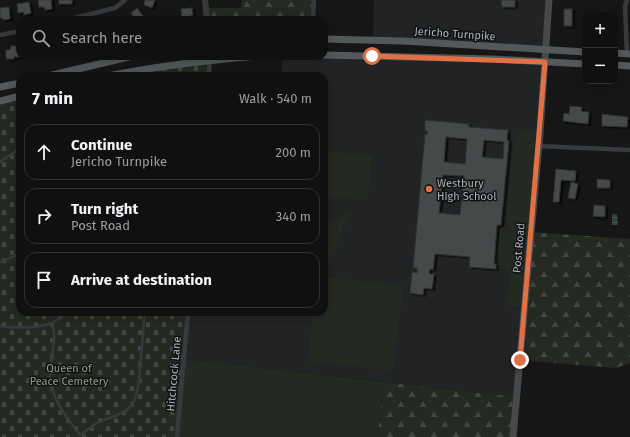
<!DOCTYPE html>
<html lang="en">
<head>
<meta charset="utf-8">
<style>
	body { margin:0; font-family:"Fira Sans",sans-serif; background:#19191a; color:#f1f3f6 }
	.controls { position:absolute; right:12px; top:12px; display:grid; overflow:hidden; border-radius:8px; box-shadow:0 2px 10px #0003 }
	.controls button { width:36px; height:36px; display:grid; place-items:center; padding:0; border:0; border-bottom:1px solid #303031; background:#101011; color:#f1f3f6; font:20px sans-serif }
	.stop { position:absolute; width:12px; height:12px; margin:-9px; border:3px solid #e17144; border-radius:50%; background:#fff }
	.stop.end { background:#e17144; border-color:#fff; box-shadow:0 1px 4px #0008 }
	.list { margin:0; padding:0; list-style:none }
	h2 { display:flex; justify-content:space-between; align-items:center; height:52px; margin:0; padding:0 16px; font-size:17px }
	h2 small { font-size:13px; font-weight:400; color:#9c9d9f }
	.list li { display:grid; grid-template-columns:26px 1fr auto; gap:12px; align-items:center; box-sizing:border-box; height:56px; margin:0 8px 8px; padding:0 8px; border:1px solid #303031; border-radius:12px }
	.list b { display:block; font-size:15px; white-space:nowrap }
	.list p { margin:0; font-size:13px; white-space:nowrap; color:#9c9d9f }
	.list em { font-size:13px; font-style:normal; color:#9c9d9f }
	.icon { flex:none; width:22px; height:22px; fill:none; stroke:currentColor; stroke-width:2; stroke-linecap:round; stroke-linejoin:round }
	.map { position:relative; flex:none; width:630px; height:437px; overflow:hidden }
	.search { position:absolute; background:#101011; box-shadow:0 2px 10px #0003; left:16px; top:16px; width:312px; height:44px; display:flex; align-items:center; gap:10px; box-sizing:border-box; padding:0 14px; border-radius:12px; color:#9c9d9f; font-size:15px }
	.panel { position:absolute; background:#101011; box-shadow:0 2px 10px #0003; left:16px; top:72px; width:312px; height:244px; border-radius:12px }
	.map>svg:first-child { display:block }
	.built { fill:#222324 }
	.grass { fill:#242a22 }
	.forest { fill:url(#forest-firs) }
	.cemetery { fill:url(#cemetery-stones) }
	.water { fill:url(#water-rules) }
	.building { fill:#45484a; stroke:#303133; fill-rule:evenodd; filter:url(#shadow) }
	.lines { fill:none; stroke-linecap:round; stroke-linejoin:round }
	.service { stroke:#373a3c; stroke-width:2.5 }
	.minor { stroke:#373a3c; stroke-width:4.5 }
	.tertiary { stroke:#373a3c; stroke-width:6 }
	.secondary { stroke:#45494c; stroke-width:7 }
	.primary { stroke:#53585b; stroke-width:7 }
	.route { stroke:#e17144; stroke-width:5 }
	.poi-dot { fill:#e17144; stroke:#111112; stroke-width:1.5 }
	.labels { text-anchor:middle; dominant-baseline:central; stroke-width:3; stroke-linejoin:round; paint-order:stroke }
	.street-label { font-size:11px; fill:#a9b2b6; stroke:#111112 }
	.poi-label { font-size:11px; fill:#a9b2b6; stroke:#111112; text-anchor:start }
	.park-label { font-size:11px; fill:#8b9f81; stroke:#111112 }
</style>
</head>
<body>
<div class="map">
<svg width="630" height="437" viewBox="0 0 630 437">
	<defs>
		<pattern id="forest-firs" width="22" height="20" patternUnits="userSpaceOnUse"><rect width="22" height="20" fill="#242a22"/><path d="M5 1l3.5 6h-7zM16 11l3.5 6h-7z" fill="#414640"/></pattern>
		<pattern id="cemetery-stones" width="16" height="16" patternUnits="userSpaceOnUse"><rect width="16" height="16" fill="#242a22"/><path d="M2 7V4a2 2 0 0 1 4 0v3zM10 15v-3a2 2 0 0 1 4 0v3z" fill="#414640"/></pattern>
		<pattern id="water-rules" width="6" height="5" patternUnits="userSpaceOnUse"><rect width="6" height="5" fill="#303e3f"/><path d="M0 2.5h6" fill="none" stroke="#4b5858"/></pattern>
		<filter id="shadow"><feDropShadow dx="2.5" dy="1.5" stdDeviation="0" flood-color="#0009"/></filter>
	</defs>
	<rect width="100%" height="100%" fill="#161617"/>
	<!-- built -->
	<g class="built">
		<path d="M374,0H549L546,50L373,41Z"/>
		<path d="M283,56L545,61L516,397L184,359L188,312H324V76H281Z"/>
	</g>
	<!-- grass -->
	<g class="grass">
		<path d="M521,129L540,131L525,307L507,305L510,270L496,269L494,263L497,231L513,232L506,220L513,146C514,140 520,135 521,129Z"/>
		<path d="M324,151L372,156L368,197L363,200L324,196Z"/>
		<path d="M351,210L329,261L324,258V227Z"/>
		<path d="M324,277L403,286L394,367L389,370L308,361L313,312H324Z"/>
		<path d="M184,359L383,382L378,437H177Z"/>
	</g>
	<!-- forest -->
	<g class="forest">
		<path d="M242,0H314L313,20H207L206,8H241Z"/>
		<path d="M531,232L630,239V363L616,368L520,360Z"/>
		<path d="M383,382L516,397L513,437H378Z"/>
	</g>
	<!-- cemetery -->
	<g class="cemetery">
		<path d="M210,60V76H108Z"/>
		<path d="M20,96V312H188L177,437H0V101Z"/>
	</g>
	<!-- water -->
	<path class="water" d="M612,214H617L618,225H612Z"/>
	<!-- building -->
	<g class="building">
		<path d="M38,0H51L52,9L45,10L44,7H39Z"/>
		<rect x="59" y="0" width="13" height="4"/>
		<path d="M145,0H155L152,8L144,5Z"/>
		<path d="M501,0H515V7H502Z"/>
		<path d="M29,2L31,13L24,15V12L18,13L17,4Z"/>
		<path d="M9,7L10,19L3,20V18H0V8Z"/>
		<path d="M137,8L145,18L142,20H129V19L133,16L131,13Z"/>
		<path d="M192,8L193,15H191V20H182L181,9Z"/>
		<rect x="564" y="9" width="8" height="17"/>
		<path d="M601,12L611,13V15H601Z"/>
		<path d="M11,46H19V57H14V59H6V50H10Z"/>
		<path d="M570,106L582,107L581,111L589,112L588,124L563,121L564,113L569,114Z"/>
		<path d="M602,114L628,117L627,127L602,126Z"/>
		<path d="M425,120L469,124V127L508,130L507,140L509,141L501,225H497L494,264H496V269L469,267L470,257L435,254L433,270L430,269L429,274H434L432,289L424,288L423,295L410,293L412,272L417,273V268H413L425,134L427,135L428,132L425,131ZM446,137L467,139L465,164L444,162ZM484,140L504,142L503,159L482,157ZM443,175L464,176L460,215L439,213Z"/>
		<path d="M556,169L576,171L575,181L561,180L559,202H553Z"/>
		<path d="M597,179L610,180V188H597Z"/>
		<path d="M571,182L578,184L575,199L568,198Z"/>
		<path d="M594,205L605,206V217L593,216Z"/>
	</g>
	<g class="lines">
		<!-- service -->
		<g class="service">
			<path d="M0,162L20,148"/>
			<path d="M0,262L20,254"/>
			<path d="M51,323C59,335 49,363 50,378C52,400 67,417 80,435C87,430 94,424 101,421C122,413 133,413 138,388L145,312"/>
			<path d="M0,326C16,328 36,329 51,323C58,320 65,315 71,312"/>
		</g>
		<!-- minor -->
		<g class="minor">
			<path d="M67,20L115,8L125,0"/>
			<path d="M313,20L314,0"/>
			<path d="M0,35L20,31"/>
			<path d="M627,54L625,6L627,0"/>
			<path d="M209,76L210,56"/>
			<path d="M538,146L630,150"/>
			<path d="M177,437L188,312"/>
		</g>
		<!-- tertiary -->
		<path class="tertiary" d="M205,0L207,20"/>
		<!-- secondary -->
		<path class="secondary" d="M513,437L540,133L549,0"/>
		<!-- primary -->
		<g class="primary">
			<path d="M324,39L403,41L585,52"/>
			<path d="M615,53L630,54"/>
			<path d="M324,55L492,59L585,64"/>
			<path d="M615,65L630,66"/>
			<path d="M48,76L133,56"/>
			<path d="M108,76C158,66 208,60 259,56"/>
			<path d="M0,87L20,83"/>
			<path d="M0,101L20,96"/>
		</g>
	</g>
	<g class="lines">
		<!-- route -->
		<path class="route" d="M372,56L545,62L520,360"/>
	</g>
	<!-- markers -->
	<circle class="poi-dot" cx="429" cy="189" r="4"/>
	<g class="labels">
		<!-- street labels -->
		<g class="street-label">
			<text transform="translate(455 34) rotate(4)">Jericho Turnpike</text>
			<text transform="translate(519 248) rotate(-85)">Post Road</text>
			<text transform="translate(174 374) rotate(-85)">Hitchcock Lane</text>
		</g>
		<!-- poi labels -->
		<g class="poi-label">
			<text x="437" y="183">Westbury<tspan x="437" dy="13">High School</tspan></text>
		</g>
		<!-- park labels -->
		<g class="park-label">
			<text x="69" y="368">Queen of<tspan x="69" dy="13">Peace Cemetery</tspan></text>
		</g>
	</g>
</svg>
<div class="controls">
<button>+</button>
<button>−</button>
</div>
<div class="stop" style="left:372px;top:56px"></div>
<div class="stop end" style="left:520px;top:360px"></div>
<div class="search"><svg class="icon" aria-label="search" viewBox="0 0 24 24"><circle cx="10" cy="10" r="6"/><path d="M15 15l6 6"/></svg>Search here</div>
<section class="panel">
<h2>7 min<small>Walk · 540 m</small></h2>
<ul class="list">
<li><svg class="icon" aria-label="ahead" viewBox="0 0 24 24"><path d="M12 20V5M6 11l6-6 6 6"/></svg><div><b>Continue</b><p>Jericho Turnpike</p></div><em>200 m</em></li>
<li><svg class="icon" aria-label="right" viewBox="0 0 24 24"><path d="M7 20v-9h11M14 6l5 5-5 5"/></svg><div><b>Turn right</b><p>Post Road</p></div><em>340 m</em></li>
<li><svg class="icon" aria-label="arrive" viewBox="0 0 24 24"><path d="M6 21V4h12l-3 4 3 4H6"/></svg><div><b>Arrive at destination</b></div></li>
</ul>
</section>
</div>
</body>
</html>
